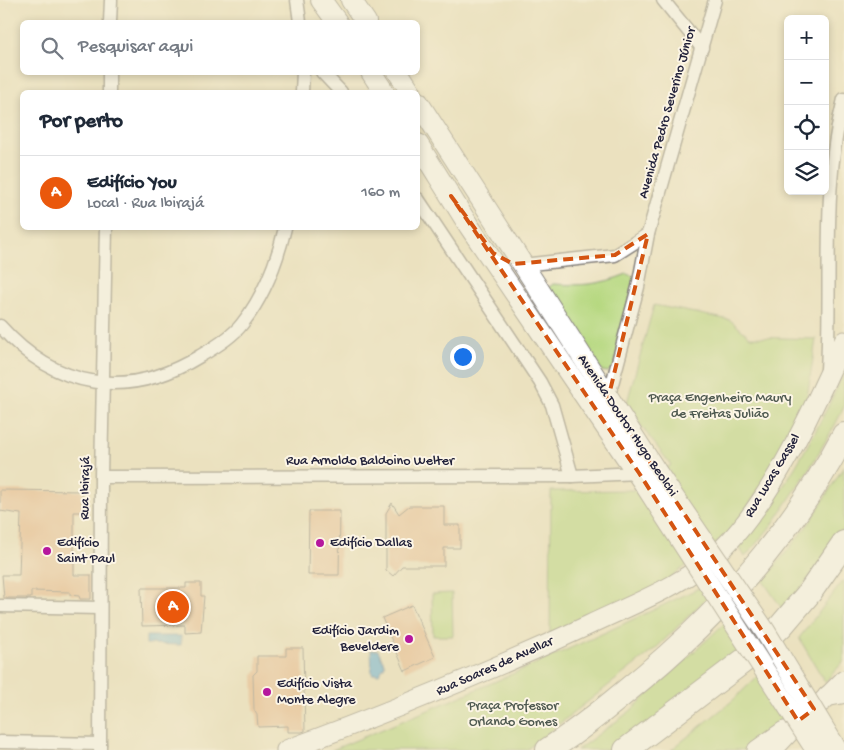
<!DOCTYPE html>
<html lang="pt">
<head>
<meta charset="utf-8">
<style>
	body { margin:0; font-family:"Gochi Hand",sans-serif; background:#f6f6f7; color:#1f2937 }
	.controls { position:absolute; right:15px; top:15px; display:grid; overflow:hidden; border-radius:8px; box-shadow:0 2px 8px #0003 }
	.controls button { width:45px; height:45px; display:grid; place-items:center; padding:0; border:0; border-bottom:1px solid #e0e1e3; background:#fff; color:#1f2937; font:25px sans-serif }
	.you { position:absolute; left:462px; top:356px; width:18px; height:18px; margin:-12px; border:4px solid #fff; border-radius:50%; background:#1a73e8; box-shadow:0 0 0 8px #1a73e833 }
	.badge { display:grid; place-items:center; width:32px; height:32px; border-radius:50%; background:#ea580c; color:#fff; font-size:16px; font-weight:700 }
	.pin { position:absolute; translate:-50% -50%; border:2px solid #fff; box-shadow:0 1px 5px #0006 }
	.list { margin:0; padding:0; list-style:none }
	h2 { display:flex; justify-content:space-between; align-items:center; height:65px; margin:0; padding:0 20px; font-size:21px }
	h2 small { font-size:16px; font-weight:400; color:#747a83 }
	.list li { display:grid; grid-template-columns:32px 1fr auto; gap:15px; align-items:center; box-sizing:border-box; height:75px; padding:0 20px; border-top:1px solid #e0e1e3 }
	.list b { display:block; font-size:19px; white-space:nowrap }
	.list p { margin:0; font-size:16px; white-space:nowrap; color:#747a83 }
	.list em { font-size:16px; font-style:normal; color:#747a83 }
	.icon { flex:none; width:28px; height:28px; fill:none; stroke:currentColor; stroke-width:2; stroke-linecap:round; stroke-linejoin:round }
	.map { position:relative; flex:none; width:844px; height:750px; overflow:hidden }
	.search { position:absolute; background:#fff; box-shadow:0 2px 8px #0003; left:20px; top:20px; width:400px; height:55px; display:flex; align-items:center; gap:12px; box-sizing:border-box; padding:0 18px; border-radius:8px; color:#747a83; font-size:19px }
	.panel { position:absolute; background:#fff; box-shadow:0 2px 8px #0003; left:20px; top:90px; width:400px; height:140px; border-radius:8px }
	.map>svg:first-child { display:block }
	.green { fill:#b6d880; stroke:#6c7d5e }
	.water { fill:#5fadd9; stroke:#40688a }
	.building { fill:#e6b184 }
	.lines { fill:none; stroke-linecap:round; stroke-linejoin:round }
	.street-casing { stroke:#86827d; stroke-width:15 }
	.secondary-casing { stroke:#86827d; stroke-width:21 }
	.primary-casing { stroke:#86827d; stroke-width:22 }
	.highway-casing { stroke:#86827d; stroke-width:26 }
	.street { stroke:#fff; stroke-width:12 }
	.secondary { stroke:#fff; stroke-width:19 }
	.primary { stroke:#fff; stroke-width:20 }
	.highway { stroke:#fff; stroke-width:24 }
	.rail { stroke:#22223b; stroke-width:4; stroke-dasharray:8 4; stroke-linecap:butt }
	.primary-bridge-casing { stroke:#86827d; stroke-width:22; stroke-linecap:butt }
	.primary-bridge { stroke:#fff; stroke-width:20 }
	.marked { fill:none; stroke:#d45411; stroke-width:4; stroke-dasharray:10 6; stroke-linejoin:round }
	.poi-dot { fill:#b5179e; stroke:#fcf5e5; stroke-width:2 }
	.labels { text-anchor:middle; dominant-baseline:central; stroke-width:4; stroke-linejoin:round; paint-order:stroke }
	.street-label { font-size:14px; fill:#22223b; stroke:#fcf5e5 }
	.park-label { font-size:14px; fill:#4e5950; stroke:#fcf5e5 }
	.poi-label { font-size:14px; fill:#22223b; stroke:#fcf5e5; text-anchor:start }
</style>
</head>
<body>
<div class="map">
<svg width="844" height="750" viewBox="0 0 844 750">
	<rect width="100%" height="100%" fill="#fcf5e5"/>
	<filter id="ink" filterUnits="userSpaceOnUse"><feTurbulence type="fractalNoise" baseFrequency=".02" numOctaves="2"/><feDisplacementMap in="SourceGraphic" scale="10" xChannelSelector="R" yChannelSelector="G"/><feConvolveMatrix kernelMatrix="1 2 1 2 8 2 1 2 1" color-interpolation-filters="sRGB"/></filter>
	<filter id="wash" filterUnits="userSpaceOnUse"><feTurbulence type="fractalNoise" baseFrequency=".0096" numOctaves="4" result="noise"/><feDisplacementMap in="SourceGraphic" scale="20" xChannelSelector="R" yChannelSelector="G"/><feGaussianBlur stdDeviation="1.12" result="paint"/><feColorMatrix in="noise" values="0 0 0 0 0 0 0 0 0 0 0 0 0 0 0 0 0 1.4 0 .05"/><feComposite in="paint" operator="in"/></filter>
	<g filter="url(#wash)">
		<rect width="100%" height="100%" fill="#ebe1bf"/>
		<!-- green -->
		<g class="green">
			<path d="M627,274L635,277L614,367L608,372L602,371L547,289L553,284C582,286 599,285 627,274Z"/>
			<path d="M654,305L730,320L750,337L816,339L806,404L762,485L731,532L662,584L550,635L551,491L637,490L671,465L626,406Z"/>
			<path d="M844,372V407L835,425L808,471L772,525L745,557L739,546C781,498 818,431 844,372Z"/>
			<path d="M844,466V528L817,568L783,610L763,581L810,522Z"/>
			<path d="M844,580V661L825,682L799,638Z"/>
			<path d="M701,587L708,597L655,649L526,750H332C457,699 580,646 701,587Z"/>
			<path d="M452,593L453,636H433L432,594Z"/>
			<path d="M726,622L748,652L617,750H577L629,712Z"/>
			<path d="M760,674L786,716L744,750H671L732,701Z"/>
		</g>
		<!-- water -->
		<g class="water">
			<path d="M146,636H181V645L146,644Z"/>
			<path d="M371,650H378L385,665L379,674H372Z"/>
		</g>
		<g id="blocks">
			<!-- building -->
			<g class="building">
				<path d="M0,490L82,491V512H74V575H91V599H80L79,596L70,595V592L31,591V598H4L2,575H19L21,514L0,511Z"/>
				<path d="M392,503L399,514L409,506H444V525H460V548H444V566H402L393,576L386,570V513Z"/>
				<path d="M309,511H340L339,575H308Z"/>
				<path d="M186,583H201V596H204L201,632L185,633V625L142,626L141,588H186Z"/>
				<path d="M412,605L435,657L405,671L382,618Z"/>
				<path d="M286,648H303L305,731L302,732H288V726L258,727L257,715L254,710L253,675L257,671V656H286Z"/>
			</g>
		</g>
	</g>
	<g filter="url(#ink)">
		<use href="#blocks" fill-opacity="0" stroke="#86827d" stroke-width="1"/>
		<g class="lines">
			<!-- street casing -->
			<g class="street-casing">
				<g id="street">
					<path d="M297,0L300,22"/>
					<path d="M663,0L702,48"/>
					<path d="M110,22L111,0"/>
					<path d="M322,72L341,92"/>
					<path d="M109,92V72"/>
					<path d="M302,92L303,72"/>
					<path d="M418,199L540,382L552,405L572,476"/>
					<path d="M522,265L615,255L648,234"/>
					<path d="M0,326C56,389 127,401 200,356C214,348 232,337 242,324C264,296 277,262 285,228"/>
					<path d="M827,370C832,280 821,187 844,99"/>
					<path d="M608,399L638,287L648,234L715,0"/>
					<path d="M101,477L572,476L639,473"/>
					<path d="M0,606L99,608"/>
					<path d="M0,742L100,744"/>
					<path d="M100,750L101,477L106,228"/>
				</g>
			</g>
			<!-- secondary casing -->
			<g class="secondary-casing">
				<g id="secondary">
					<path d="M822,702L844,680"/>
					<path d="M286,750C389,712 490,671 589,625C635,603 686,585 723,548C772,500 815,405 844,341"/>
					<path d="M757,750L784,731"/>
				</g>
			</g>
			<!-- primary casing -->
			<g class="primary-casing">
				<g id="primary">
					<path d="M321,0L337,22"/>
					<path d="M351,0L366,22"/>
					<path d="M371,72L384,92"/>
					<path d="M398,72L411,92"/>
					<path d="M418,102L656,471"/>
					<path d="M418,144L469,226L645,485"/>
					<path d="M828,696L844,693"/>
					<path d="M772,750L804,716"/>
				</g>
			</g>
			<!-- highway casing -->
			<g class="highway-casing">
				<g id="highway">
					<path d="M548,750C575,733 600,713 624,693C714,621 790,537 844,435"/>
					<path d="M626,750L750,656L781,626L810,592L844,543"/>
				</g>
			</g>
			<!-- street -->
			<use href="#street" class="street"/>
			<!-- secondary -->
			<use href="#secondary" class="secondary"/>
			<!-- primary -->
			<use href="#primary" class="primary"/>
			<!-- highway -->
			<use href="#highway" class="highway"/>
			<!-- rail -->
			<g class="rail">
				<path d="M657,465L806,683L843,750"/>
				<path d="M650,470L798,687L833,750"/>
			</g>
			<!-- primary-bridge casing -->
			<g class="primary-bridge-casing">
				<g id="primary-bridge">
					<path d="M656,471L765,631L837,750"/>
					<path d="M645,485L816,750"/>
				</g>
			</g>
			<!-- primary-bridge -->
			<use href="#primary-bridge" class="primary-bridge"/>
		</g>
	</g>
	<!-- marked area -->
	<path d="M0 0H844V750H0ZM451,196L493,253L513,264L615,255L648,234L608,399L814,709L798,721L639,473Z" fill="#ebe1bf" fill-opacity=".55" fill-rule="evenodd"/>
	<path class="marked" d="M451,196L493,253L513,264L615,255L648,234L608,399L814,709L798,721L639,473Z"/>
	<!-- markers -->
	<g class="poi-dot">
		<circle cx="320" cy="543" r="5"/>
		<circle cx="47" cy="551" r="5"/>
		<circle cx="409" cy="639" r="5"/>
		<circle cx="267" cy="692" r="5"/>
	</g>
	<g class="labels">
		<!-- street labels -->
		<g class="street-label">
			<text transform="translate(668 113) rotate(-74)">Avenida Pedro Severino Júnior</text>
			<text transform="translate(627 426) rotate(56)">Avenida Doutor Hugo Beolchi</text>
			<text x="370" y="461">Rua Arnoldo Baldoino Welter</text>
			<text transform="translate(773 476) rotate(-59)">Rua Lucas Gassel</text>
			<text transform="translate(86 488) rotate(-89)">Rua Ibirajá</text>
			<text transform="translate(495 667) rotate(-24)">Rua Soares de Avellar</text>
		</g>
		<!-- park labels -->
		<g class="park-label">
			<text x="720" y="398">Praça Engenheiro Maury<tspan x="720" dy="16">de Freitas Julião</tspan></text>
			<text x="513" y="706">Praça Professor<tspan x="513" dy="16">Orlando Gomes</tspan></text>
		</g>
		<!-- poi labels -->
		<g class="poi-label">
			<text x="57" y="543">Edifício<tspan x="57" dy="16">Saint Paul</tspan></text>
			<text x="330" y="543">Edifício Dallas</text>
			<text x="399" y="631" text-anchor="end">Edifício Jardim<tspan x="399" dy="16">Beveldere</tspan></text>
			<text x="277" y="684">Edifício Vista<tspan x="277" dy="16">Monte Alegre</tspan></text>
		</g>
	</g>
</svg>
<div class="controls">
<button>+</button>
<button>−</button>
<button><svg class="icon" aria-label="locate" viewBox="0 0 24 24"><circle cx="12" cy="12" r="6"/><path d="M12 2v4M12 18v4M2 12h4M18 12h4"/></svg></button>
<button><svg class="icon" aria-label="layers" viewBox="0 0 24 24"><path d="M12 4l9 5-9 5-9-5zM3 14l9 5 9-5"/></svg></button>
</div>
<div class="you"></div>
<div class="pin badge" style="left:173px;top:607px">A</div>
<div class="search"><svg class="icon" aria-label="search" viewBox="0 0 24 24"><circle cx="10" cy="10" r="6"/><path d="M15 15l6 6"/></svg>Pesquisar aqui</div>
<section class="panel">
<h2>Por perto<small></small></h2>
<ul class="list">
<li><span class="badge">A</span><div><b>Edifício You</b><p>Local · Rua Ibirajá</p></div><em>160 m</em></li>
</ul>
</section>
</div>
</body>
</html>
